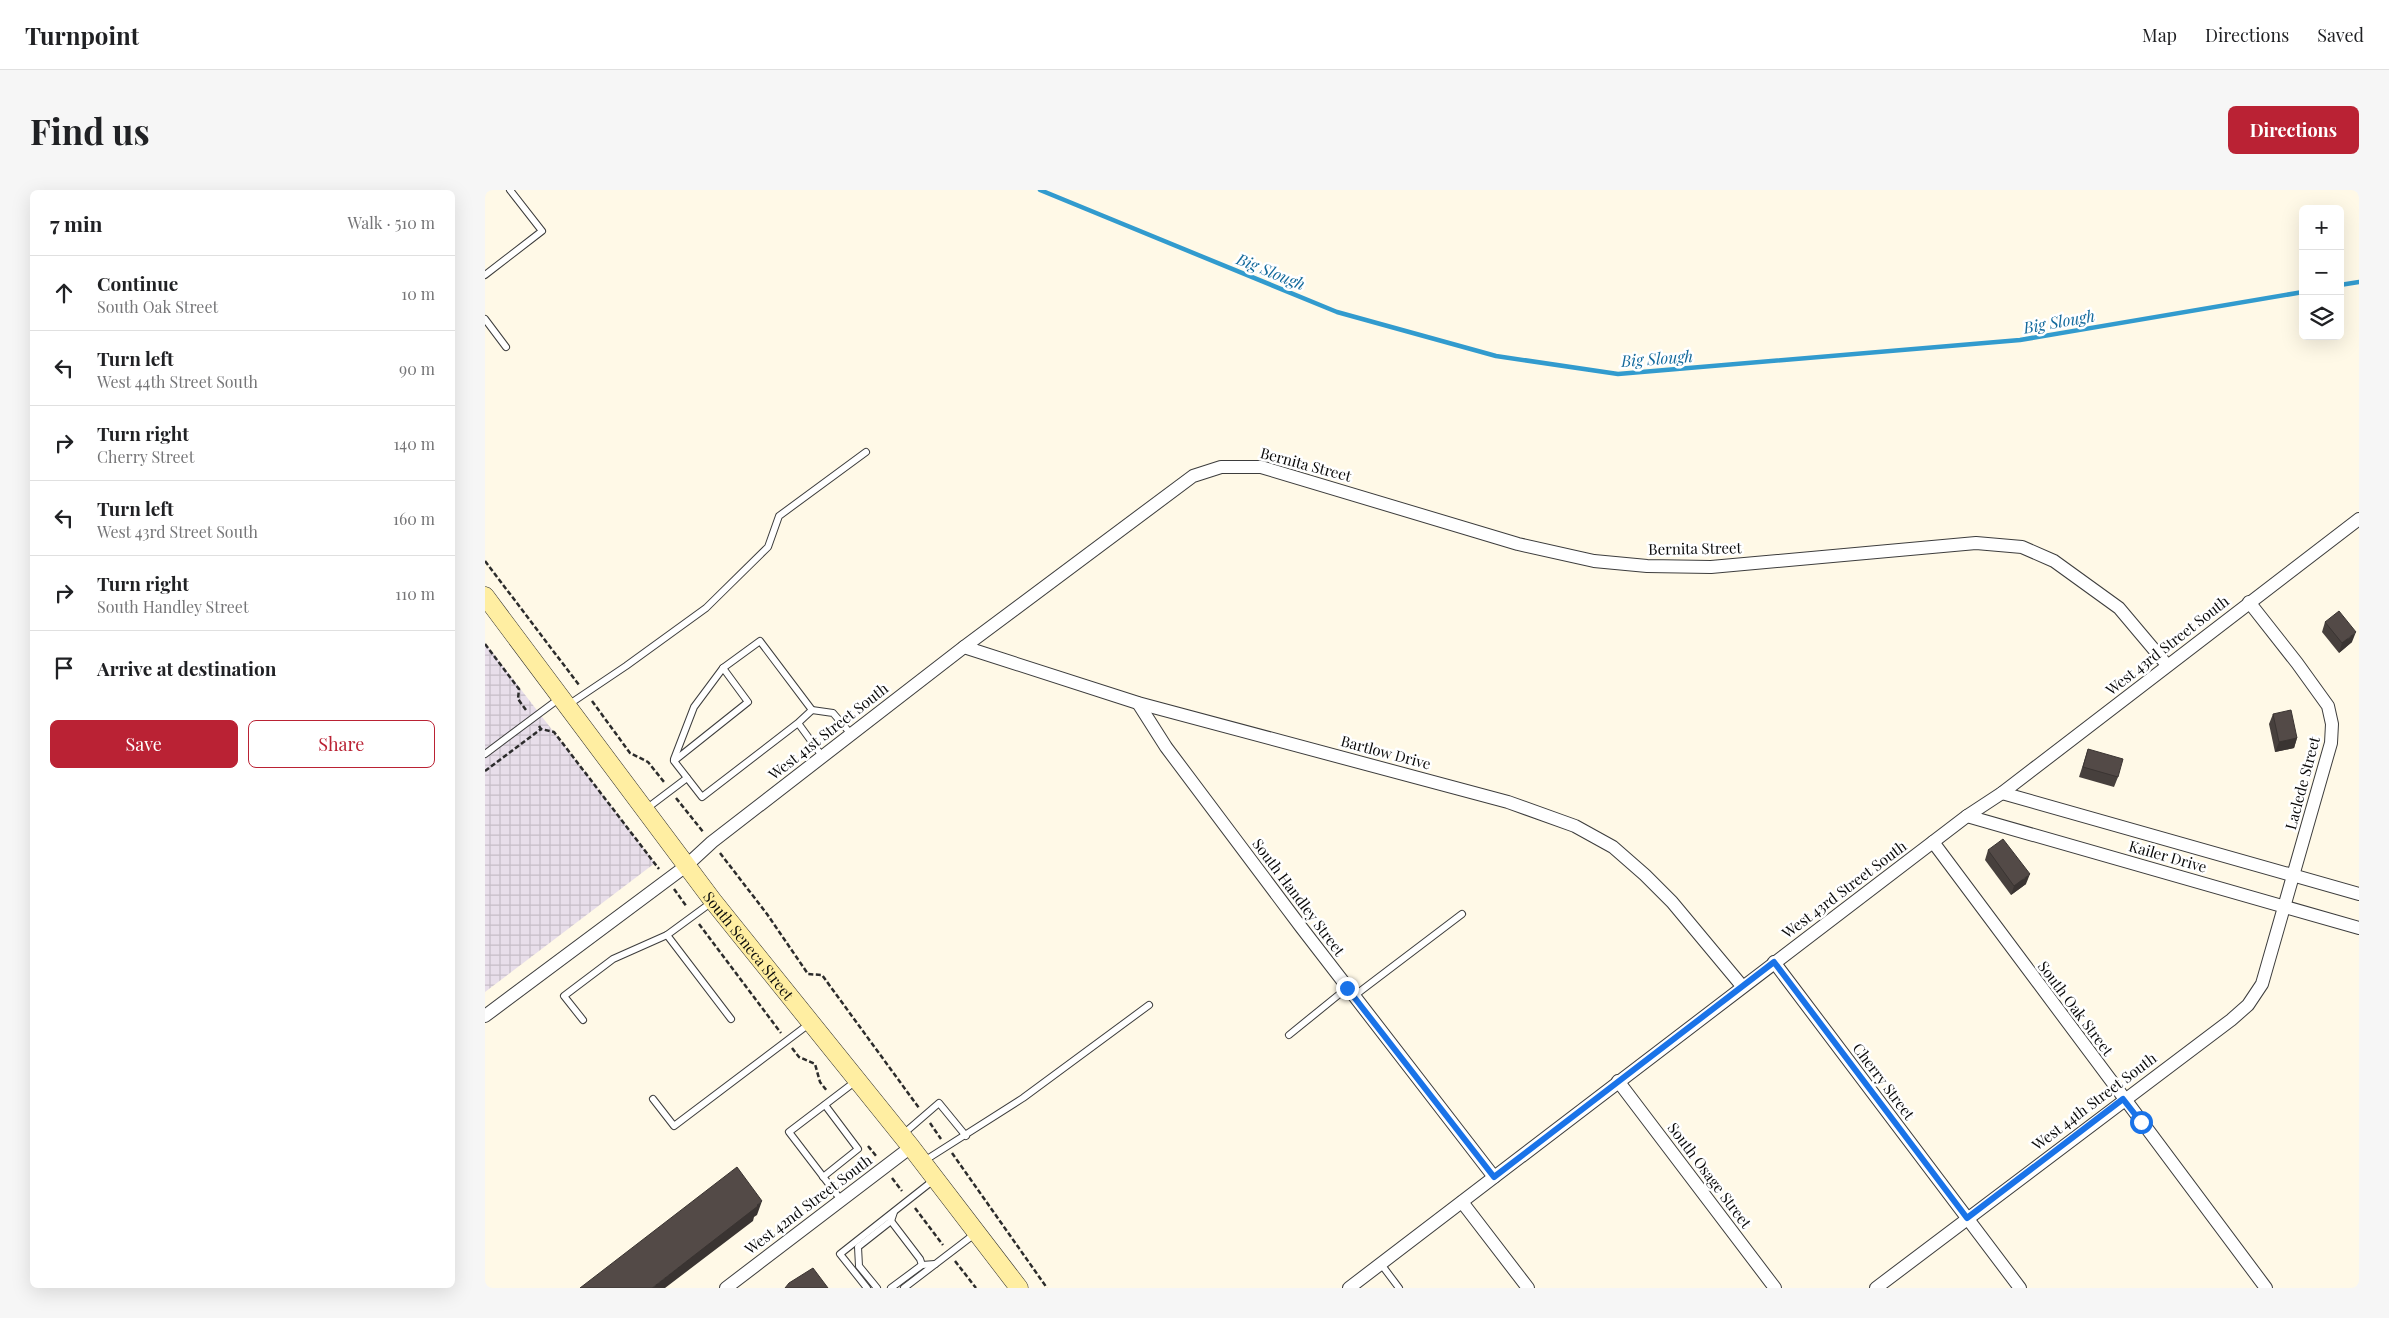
<!DOCTYPE html>
<html lang="en">
<head>
<meta charset="utf-8">
<style>
	body { margin:0; font-family:"Playfair Display",serif; background:#f6f6f6; color:#202124 }
	.controls { position:absolute; right:15px; top:15px; display:grid; overflow:hidden; border-radius:8px; box-shadow:0 5px 20px #0002 }
	.controls button { width:45px; height:45px; display:grid; place-items:center; padding:0; border:0; border-bottom:1px solid #e0e0e0; background:#fff; color:#202124; font:25px sans-serif }
	.stop { position:absolute; width:15px; height:15px; margin:-11px; border:4px solid #1a73e8; border-radius:50%; background:#fff }
	.stop.end { background:#1a73e8; border-color:#fff; box-shadow:0 1px 5px #0008 }
	.list { margin:0; padding:0; list-style:none }
	h2 { display:flex; justify-content:space-between; align-items:center; height:65px; margin:0; padding:0 20px; font-size:21px }
	h2 small { font-size:16px; font-weight:400; color:#757577 }
	.list li { display:grid; grid-template-columns:32px 1fr auto; gap:15px; align-items:center; box-sizing:border-box; height:75px; padding:0 20px; border-top:1px solid #e0e0e0 }
	.list b { display:block; font-size:19px; white-space:nowrap }
	.list p { margin:0; font-size:16px; white-space:nowrap; color:#757577 }
	.list em { font-size:16px; font-style:normal; color:#757577 }
	.actions { display:flex; gap:10px; padding:15px 20px }
	.actions a { flex:1; padding:11px 0; border:1px solid #ba2234; border-radius:8px; text-align:center; font-size:18px; color:#ba2234 }
	.actions .main { background:#ba2234; color:#fff }
	.icon { flex:none; width:28px; height:28px; fill:none; stroke:currentColor; stroke-width:2; stroke-linecap:round; stroke-linejoin:round }
	.map { position:relative; flex:none; width:1874px; height:1098px; overflow:hidden; border-radius:8px }
	header { display:flex; align-items:center; gap:30px; box-sizing:border-box; height:70px; padding:0 25px; background:#fff; border-bottom:1px solid #e0e0e0 }
	header strong { font-size:24px }
	nav { display:flex; gap:28px; margin-inline-start:auto; font-size:18px }
	.intro { display:flex; align-items:center; justify-content:space-between; box-sizing:border-box; height:120px; padding:0 30px }
	h1 { margin:0; font-size:35px }
	.button { padding:12px 22px; border-radius:8px; background:#ba2234; color:#fff; font-size:18px; font-weight:700 }
	main { display:flex; gap:30px; padding:0 30px }
	aside { flex:1; background:#fff; border-radius:8px; box-shadow:0 5px 20px #0002 }
	.map>svg:first-child { display:block }
	.industrial { fill:url(#industrial-grid) }
	.lines { fill:none; stroke-linecap:round; stroke-linejoin:round }
	.stream { stroke:#329bce; stroke-width:4.5 }
	.lane-casing { stroke:#3d3d3d; stroke-width:8 }
	.street-casing { stroke:#3d3d3d; stroke-width:14 }
	.secondary-casing { stroke:#2c2c2c; stroke-width:19 }
	.path { stroke:#2c2c2c; stroke-width:2.5; stroke-dasharray:5 2.5; stroke-linecap:butt }
	.lane { stroke:#fff; stroke-width:6 }
	.street { stroke:#fff; stroke-width:12 }
	.secondary { stroke:#ffeea2; stroke-width:18 }
	.wall { fill:#47403d }
	.shaded-wall { fill:#3a3432 }
	.building { fill:#534a47; stroke:#3a3432 }
	.route { stroke:#1a73e8; stroke-width:6 }
	.labels { text-anchor:middle; dominant-baseline:central; stroke-width:5; stroke-linejoin:round; paint-order:stroke }
	.street-label { font-size:15px; fill:#0a0a0a; stroke:#fff }
	.water-label { font-size:16px; font-style:italic; fill:#146a9c; stroke:#fff }
</style>
</head>
<body>
<header>
<strong>Turnpoint</strong>
<nav><a>Map</a><a>Directions</a><a>Saved</a></nav>
</header>
<div class="intro"><h1>Find us</h1><a class="button">Directions</a></div>
<main>
<aside>
<h2>7 min<small>Walk · 510 m</small></h2>
<ul class="list">
<li><svg class="icon" aria-label="ahead" viewBox="0 0 24 24"><path d="M12 20V5M6 11l6-6 6 6"/></svg><div><b>Continue</b><p>South Oak Street</p></div><em>10 m</em></li>
<li><svg class="icon" aria-label="left" viewBox="0 0 24 24"><path d="M17 20v-9H6M10 6l-5 5 5 5"/></svg><div><b>Turn left</b><p>West 44th Street South</p></div><em>90 m</em></li>
<li><svg class="icon" aria-label="right" viewBox="0 0 24 24"><path d="M7 20v-9h11M14 6l5 5-5 5"/></svg><div><b>Turn right</b><p>Cherry Street</p></div><em>140 m</em></li>
<li><svg class="icon" aria-label="left" viewBox="0 0 24 24"><path d="M17 20v-9H6M10 6l-5 5 5 5"/></svg><div><b>Turn left</b><p>West 43rd Street South</p></div><em>160 m</em></li>
<li><svg class="icon" aria-label="right" viewBox="0 0 24 24"><path d="M7 20v-9h11M14 6l5 5-5 5"/></svg><div><b>Turn right</b><p>South Handley Street</p></div><em>110 m</em></li>
<li><svg class="icon" aria-label="arrive" viewBox="0 0 24 24"><path d="M6 21V4h12l-3 4 3 4H6"/></svg><div><b>Arrive at destination</b></div></li>
</ul>
<div class="actions"><a class="main">Save</a><a>Share</a></div>
</aside>
<div class="map">
<svg width="1874" height="1098" viewBox="0 0 1874 1098">
	<defs>
		<pattern id="industrial-grid" width="8" height="8" patternUnits="userSpaceOnUse" patternTransform="scale(1.25)"><rect width="8" height="8" fill="#e8deea"/><path d="M0 4h8M4 0v8" fill="none" stroke="#c6bdc7"/></pattern>
	</defs>
	<rect width="100%" height="100%" fill="#fff9e7"/>
	<!-- industrial -->
	<path class="industrial" d="M0,453L170,673L0,802Z"/>
	<g class="lines">
		<!-- stream -->
		<g class="stream">
			<path d="M555,0L852,122L1011,166L1133,184L1535,150L1818,102"/>
			<path d="M1855,95L1874,92"/>
		</g>
		<!-- lane casing -->
		<g class="lane-casing">
			<g id="lane">
				<path d="M0,85L57,41L25,0"/>
				<path d="M0,129L21,157"/>
				<path d="M83,515L141,476L221,418L283,357L294,326L381,262"/>
				<path d="M327,520L348,523L366,544"/>
				<path d="M313,533L327,520L275,451L238,478L263,512L189,571L217,607L313,533L337,566"/>
				<path d="M0,564L75,508"/>
				<path d="M189,569L209,517L238,478"/>
				<path d="M161,619L202,588"/>
				<path d="M182,745L246,829"/>
				<path d="M869,806L977,724"/>
				<path d="M98,830L79,806L128,769L182,745L227,712"/>
				<path d="M804,845L862,798"/>
				<path d="M168,909L189,936L324,834"/>
				<path d="M417,945L454,913L481,946"/>
				<path d="M439,971L538,908L664,815"/>
				<path d="M338,987L373,959L340,915"/>
				<path d="M356,1010L304,942L371,891"/>
				<path d="M406,1031L435,1069L437,1075"/>
				<path d="M896,1074L914,1098"/>
				<path d="M382,1098L355,1064L450,989"/>
				<path d="M392,1098L374,1076L373,1057L406,1031L409,1022"/>
				<path d="M406,1098L437,1075L450,1074"/>
				<path d="M419,1098L491,1043"/>
			</g>
		</g>
		<!-- street casing -->
		<g class="street-casing">
			<g id="street">
				<path d="M479,457L653,513L1023,612L1090,636L1128,657L1160,685L1187,712L1257,796"/>
				<path d="M653,513L681,557L816,737L1009,987"/>
				<path d="M1517,603L1874,704"/>
				<path d="M1482,626L1874,738"/>
				<path d="M1448,652L1781,1098"/>
				<path d="M1289,772L1535,1098"/>
				<path d="M0,826L201,676L227,652L479,457L708,286L736,277H776L1033,354L1109,371L1162,376L1226,377L1491,353L1537,357L1569,371L1634,418L1682,475"/>
				<path d="M1133,891L1290,1098"/>
				<path d="M977,1012L1043,1098"/>
				<path d="M241,1098L426,957"/>
				<path d="M864,1098L1482,626L1517,603L1874,329"/>
				<path d="M1391,1098L1746,830L1763,815L1777,794L1846,553L1847,534L1843,516L1812,473L1764,412"/>
			</g>
		</g>
		<!-- secondary casing -->
		<g class="secondary-casing">
			<g id="secondary">
				<path id="s1" d="M0,406L228,711L426,957L534,1098"/>
			</g>
		</g>
		<!-- path -->
		<g class="path">
			<path d="M0,371L94,495"/>
			<path d="M0,454L34,499L33,509L41,520"/>
			<path d="M107,511L145,563L163,572L179,592"/>
			<path d="M54,536L56,539L69,542L174,679"/>
			<path d="M0,581L56,539"/>
			<path d="M191,608L219,643"/>
			<path d="M235,663L282,724L323,784L337,785L434,918"/>
			<path d="M189,699L202,717"/>
			<path d="M214,734L296,843"/>
			<path d="M307,858L314,867L330,874L335,892L342,901"/>
			<path d="M445,933L456,949"/>
			<path d="M383,956L392,967"/>
			<path d="M467,963L562,1098"/>
			<path d="M407,988L417,1001"/>
			<path d="M430,1018L458,1055"/>
			<path d="M470,1071L491,1098"/>
		</g>
		<!-- lane -->
		<use href="#lane" class="lane"/>
		<!-- street -->
		<use href="#street" class="street"/>
		<!-- secondary -->
		<use href="#secondary" class="secondary"/>
	</g>
	<!-- wall -->
	<g class="wall">
		<path d="M1840,432L1867,452L1854,463L1837,442Z"/>
		<path d="M1788,524L1812,548L1809,558L1790,562L1784,534Z"/>
		<path d="M1603,559L1633,587L1629,597L1594,587Z"/>
		<path d="M1503,660L1541,694L1526,705L1500,670Z"/>
	</g>
	<!-- shaded-wall -->
	<g class="shaded-wall">
		<path d="M1871,442L1867,452L1854,463L1857,453Z"/>
		<path d="M1812,548L1809,558L1790,562L1794,552Z"/>
		<path d="M1545,684L1541,694L1526,705L1529,696Z"/>
		<path d="M277,1011L272,1025L269,1027L268,1031L180,1098H167Z"/>
	</g>
	<!-- building -->
	<g class="building">
		<path d="M1854,421L1871,442L1857,453L1840,432Z"/>
		<path d="M1806,520L1812,548L1794,552L1788,524Z"/>
		<path d="M1603,559L1638,569L1633,587L1598,577Z"/>
		<path d="M1518,649L1545,684L1529,696L1503,660Z"/>
		<path d="M252,977L277,1011L272,1015L273,1016L167,1098H95Z"/>
		<path d="M328,1078L343,1098H300L304,1093Z"/>
	</g>
	<g class="lines">
		<!-- route -->
		<path class="route" d="M862,798L1009,987L1289,772L1482,1028L1638,909L1656,932"/>
	</g>
	<g class="labels">
		<!-- street labels -->
		<g class="street-label">
			<text transform="translate(821 274) rotate(15)">Bernita Street</text>
			<text transform="translate(1210 358) rotate(-1)">Bernita Street</text>
			<text transform="translate(1682 455) rotate(-38)">West 43rd Street South</text>
			<text transform="translate(343 541) rotate(-38)">West 41st Street South</text>
			<text transform="translate(901 562) rotate(15)">Bartlow Drive</text>
			<text transform="translate(1817 593) rotate(-75)">Laclede Street</text>
			<text transform="translate(1683 666) rotate(16)">Kailer Drive</text>
			<text transform="translate(1359 699) rotate(-37)">West 43rd Street South</text>
			<text transform="translate(814 707) rotate(53)">South Handley Street</text>
			<text stroke="none"><textPath href="#s1" startOffset="438">South Seneca Street</textPath></text>
			<text transform="translate(1591 818) rotate(53)">South Oak Street</text>
			<text transform="translate(1399 891) rotate(53)">Cherry Street</text>
			<text transform="translate(1609 911) rotate(-37)">West 44th Street South</text>
			<text transform="translate(1225 985) rotate(53)">South Osage Street</text>
			<text transform="translate(323 1014) rotate(-37)">West 42nd Street South</text>
		</g>
		<!-- water labels -->
		<g class="water-label">
			<text transform="translate(786 81) rotate(22)">Big Slough</text>
			<text transform="translate(1574 131) rotate(-10)">Big Slough</text>
			<text transform="translate(1172 168) rotate(-4)">Big Slough</text>
		</g>
	</g>
</svg>
<div class="controls">
<button>+</button>
<button>−</button>
<button><svg class="icon" aria-label="layers" viewBox="0 0 24 24"><path d="M12 4l9 5-9 5-9-5zM3 14l9 5 9-5"/></svg></button>
</div>
<div class="stop" style="left:1656px;top:932px"></div>
<div class="stop end" style="left:862px;top:798px"></div>
</div>
</main>
</body>
</html>
